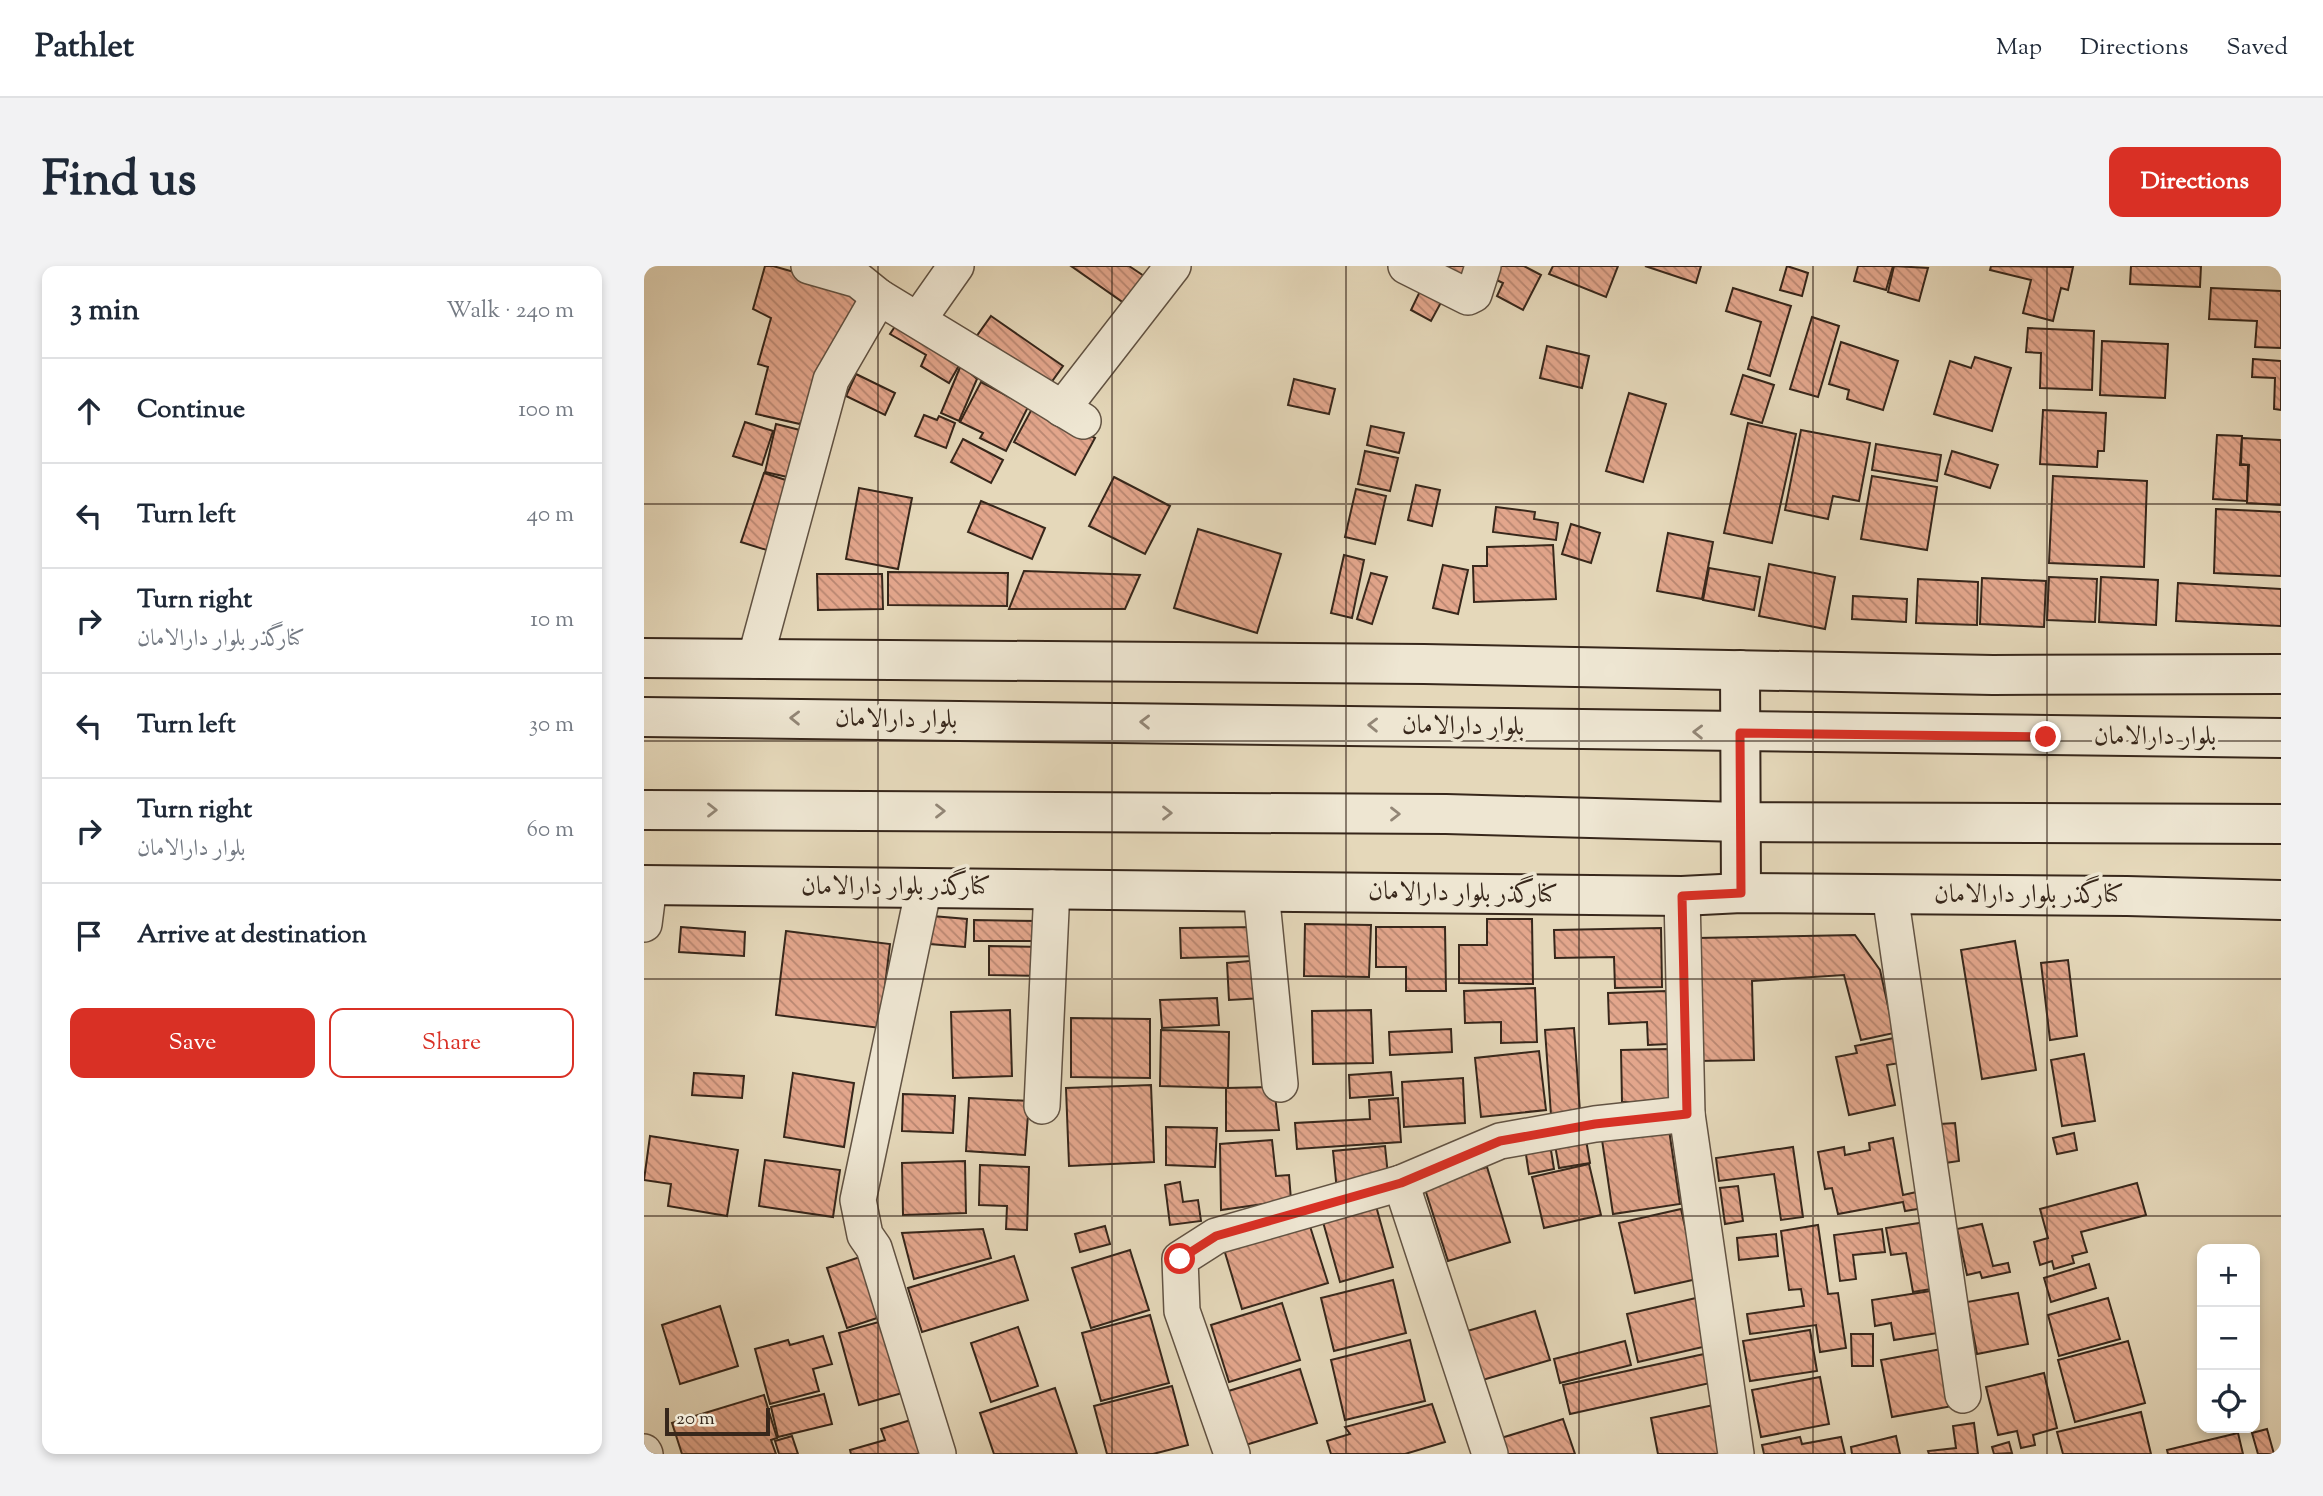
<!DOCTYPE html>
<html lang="en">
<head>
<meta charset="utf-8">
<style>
	body { margin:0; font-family:"Sorts Mill Goudy",Amiri,serif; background:#f2f2f3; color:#1f2937 }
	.controls { position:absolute; right:21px; bottom:21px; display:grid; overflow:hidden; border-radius:14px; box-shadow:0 4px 10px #0003 }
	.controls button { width:63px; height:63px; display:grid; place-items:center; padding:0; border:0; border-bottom:2px solid #e0e1e3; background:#fff; color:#1f2937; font:35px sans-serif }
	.scale { position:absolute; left:21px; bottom:18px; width:105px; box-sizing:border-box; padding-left:7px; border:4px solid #37271b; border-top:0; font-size:19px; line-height:24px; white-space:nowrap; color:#37271b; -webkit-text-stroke:5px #eee6d2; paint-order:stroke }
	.stop { position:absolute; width:21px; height:21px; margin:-16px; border:5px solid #d93025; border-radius:50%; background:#fff }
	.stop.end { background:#d93025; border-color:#fff; box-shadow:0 2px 7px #0008 }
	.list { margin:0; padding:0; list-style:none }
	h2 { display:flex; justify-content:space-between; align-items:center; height:91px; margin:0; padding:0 28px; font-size:30px }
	h2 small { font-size:23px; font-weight:400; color:#747a83 }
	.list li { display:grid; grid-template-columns:46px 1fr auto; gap:21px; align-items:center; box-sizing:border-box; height:105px; padding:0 28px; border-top:2px solid #e0e1e3 }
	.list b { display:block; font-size:26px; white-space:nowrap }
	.list p { margin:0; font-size:23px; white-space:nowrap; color:#747a83 }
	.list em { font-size:23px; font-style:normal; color:#747a83 }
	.actions { display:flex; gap:14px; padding:21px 28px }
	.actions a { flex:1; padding:16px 0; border:2px solid #d93025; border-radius:14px; text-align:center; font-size:24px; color:#d93025 }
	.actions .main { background:#d93025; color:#fff }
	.icon { flex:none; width:38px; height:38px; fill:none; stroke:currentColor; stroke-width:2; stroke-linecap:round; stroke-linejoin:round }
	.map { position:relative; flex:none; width:1637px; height:1188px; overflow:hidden; border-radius:14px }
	header { display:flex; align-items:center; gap:42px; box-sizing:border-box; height:98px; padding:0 35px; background:#fff; border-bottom:2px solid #e0e1e3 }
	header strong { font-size:33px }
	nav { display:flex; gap:38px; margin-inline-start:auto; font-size:24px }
	.intro { display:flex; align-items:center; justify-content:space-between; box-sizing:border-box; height:168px; padding:0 42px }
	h1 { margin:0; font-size:49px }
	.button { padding:18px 32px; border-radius:14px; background:#d93025; color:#fff; font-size:24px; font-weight:700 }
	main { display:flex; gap:42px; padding:0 42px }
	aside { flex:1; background:#fff; border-radius:14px; box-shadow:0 4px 10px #0003 }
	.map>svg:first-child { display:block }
	.building { fill:url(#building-back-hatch); stroke:#37271b; stroke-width:2 }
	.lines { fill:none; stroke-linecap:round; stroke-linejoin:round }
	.street-casing { stroke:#625343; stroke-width:38 }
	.secondary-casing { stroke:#37271b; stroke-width:42 }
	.street { stroke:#eee6d2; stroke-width:35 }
	.secondary { stroke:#eee6d2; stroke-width:38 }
	.oneway { stroke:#928676 }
	.route { stroke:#d93025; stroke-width:9 }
	.grid { fill:none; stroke:#37271b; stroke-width:2; stroke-opacity:0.55 }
	.labels { text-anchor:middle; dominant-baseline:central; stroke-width:7; stroke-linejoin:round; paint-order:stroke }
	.street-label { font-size:26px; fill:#37271b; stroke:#eee6d2 }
</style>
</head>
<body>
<header>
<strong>Pathlet</strong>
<nav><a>Map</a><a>Directions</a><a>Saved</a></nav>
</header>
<div class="intro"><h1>Find us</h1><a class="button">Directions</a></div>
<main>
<aside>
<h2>3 min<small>Walk · 240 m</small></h2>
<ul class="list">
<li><svg class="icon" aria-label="ahead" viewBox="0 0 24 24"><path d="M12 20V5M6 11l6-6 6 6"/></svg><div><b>Continue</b></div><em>100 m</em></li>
<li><svg class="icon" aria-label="left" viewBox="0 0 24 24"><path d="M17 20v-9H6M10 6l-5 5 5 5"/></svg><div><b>Turn left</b></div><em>40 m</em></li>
<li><svg class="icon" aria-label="right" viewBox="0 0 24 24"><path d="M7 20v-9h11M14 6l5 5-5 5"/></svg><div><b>Turn right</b><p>کنارگذر بلوار دارالامان</p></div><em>10 m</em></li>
<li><svg class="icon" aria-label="left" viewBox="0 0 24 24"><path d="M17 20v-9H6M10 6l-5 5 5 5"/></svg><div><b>Turn left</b></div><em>30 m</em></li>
<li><svg class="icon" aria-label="right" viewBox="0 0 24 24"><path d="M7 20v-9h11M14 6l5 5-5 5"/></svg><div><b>Turn right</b><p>بلوار دارالامان</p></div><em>60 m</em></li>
<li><svg class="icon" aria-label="arrive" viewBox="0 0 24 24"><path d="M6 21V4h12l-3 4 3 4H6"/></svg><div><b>Arrive at destination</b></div></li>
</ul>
<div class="actions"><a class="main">Save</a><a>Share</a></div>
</aside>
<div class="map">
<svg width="1637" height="1188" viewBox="0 0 1637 1188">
	<defs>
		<pattern id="building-back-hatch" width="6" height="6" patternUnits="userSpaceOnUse" patternTransform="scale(1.75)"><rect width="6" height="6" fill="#e3a68c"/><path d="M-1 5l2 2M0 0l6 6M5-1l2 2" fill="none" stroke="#b98772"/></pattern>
	</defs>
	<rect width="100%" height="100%" fill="#e5d8ba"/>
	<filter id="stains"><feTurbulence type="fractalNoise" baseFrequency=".00286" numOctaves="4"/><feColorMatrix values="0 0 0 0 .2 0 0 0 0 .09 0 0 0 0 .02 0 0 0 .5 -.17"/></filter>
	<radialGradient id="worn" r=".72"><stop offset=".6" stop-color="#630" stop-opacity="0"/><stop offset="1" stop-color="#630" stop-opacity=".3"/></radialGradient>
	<!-- building -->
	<g class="building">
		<path d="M121,0H129L213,24V41L156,158L112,148L124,101L114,98L127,52L109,43Z"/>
		<path d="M427,0H485L509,16L490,44Z"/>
		<path d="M803,0H829L822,17L800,8Z"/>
		<path d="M852,0H880L897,9L879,44L853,30L859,17L846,11Z"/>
		<path d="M909,0H974L962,31L905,8Z"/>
		<path d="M1001,0H1057L1052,17Z"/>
		<path d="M1143,0L1164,7L1158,30L1136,24Z"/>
		<path d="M1214,0H1249L1242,24L1210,15Z"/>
		<path d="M1250,0L1284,2L1275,35L1244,26Z"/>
		<path d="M1347,0L1429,1L1424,24L1417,22L1409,55L1379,47L1387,14L1346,4Z"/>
		<path d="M1487,0H1557L1556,21L1486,18Z"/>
		<path d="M778,21L800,31L787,55L767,44Z"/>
		<path d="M1089,22L1147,40L1126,110L1104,103L1117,56L1082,45Z"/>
		<path d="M1567,22L1637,25V82L1611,81L1613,55L1565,53Z"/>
		<path d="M347,50L419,100L399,128L327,78Z"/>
		<path d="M1168,51L1195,60L1174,131L1146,123Z"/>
		<path d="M252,59L317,96L305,117L277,100L282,89L246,68Z"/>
		<path d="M1384,62L1450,65L1448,124L1396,122L1397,87L1382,86Z"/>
		<path d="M1458,75L1524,78L1521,132L1456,129Z"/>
		<path d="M1197,76L1254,95L1239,144L1203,133L1205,124L1185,118Z"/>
		<path d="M903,80L945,90L938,122L896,112Z"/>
		<path d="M1331,91L1367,102L1348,165L1290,148L1306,95L1327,102Z"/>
		<path d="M1609,93L1637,95V144L1630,143L1631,112L1608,111Z"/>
		<path d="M317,99L333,113L315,155L297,147Z"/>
		<path d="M212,108L251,127L241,149L202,130Z"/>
		<path d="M1099,109L1130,119L1118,157L1087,148Z"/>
		<path d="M650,113L691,123L685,148L644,139Z"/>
		<path d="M337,116L384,141L362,185L336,172L339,167L316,156Z"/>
		<path d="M985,127L1022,138L999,216L962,205Z"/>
		<path d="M390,139L451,172L431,209L370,176Z"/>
		<path d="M1399,144L1462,147L1460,185H1454L1453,201L1396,198Z"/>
		<path d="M280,149L293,154L295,150L311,157L302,182L271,170Z"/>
		<path d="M101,156L129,165L118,199L89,190Z"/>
		<path d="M1104,157L1152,168L1128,277L1080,267Z"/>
		<path d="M132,158L168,167L157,214L121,206Z"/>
		<path d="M727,160L760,167L755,187L723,179Z"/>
		<path d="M1157,164L1226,177L1215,235L1189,230L1184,253L1141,244Z"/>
		<path d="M1573,169L1598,170L1596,199H1604L1603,235L1569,233Z"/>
		<path d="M1598,172L1637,174V239L1603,237L1605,199L1597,198Z"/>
		<path d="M319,173L359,194L347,217L307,196Z"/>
		<path d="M1232,178L1297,189L1293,215L1228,204Z"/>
		<path d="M721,185L754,192L746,225L714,218Z"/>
		<path d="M1308,185L1354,199L1346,222L1301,208Z"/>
		<path d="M120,207L151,217L129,286L97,276Z"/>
		<path d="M1228,210L1293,221L1283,284L1217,273Z"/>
		<path d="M1409,210L1503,215L1500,301L1405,297Z"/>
		<path d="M470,211L526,240L501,288L445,260Z"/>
		<path d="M772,219L796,224L788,260L764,254Z"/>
		<path d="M215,222L268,232L254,303L202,293Z"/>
		<path d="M712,223L742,230L731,278L701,271Z"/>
		<path d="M337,235L401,262L388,293L324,266Z"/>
		<path d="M852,241L891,246L890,253L914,257L912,274L849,266Z"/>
		<path d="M1572,243L1637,246V310L1570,307Z"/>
		<path d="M927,258L956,267L947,297L918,288Z"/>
		<path d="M554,263L637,288L613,367L530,342Z"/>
		<path d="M1024,267L1069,276L1058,333L1013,325Z"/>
		<path d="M909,279L912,333L830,336L829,300H843V281Z"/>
		<path d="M700,289L720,294L708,352L687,347Z"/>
		<path d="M1125,298L1191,311L1181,363L1115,350Z"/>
		<path d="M799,299L824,304L814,348L789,342Z"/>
		<path d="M1065,302L1116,311L1110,344L1059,334Z"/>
		<path d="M380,305L496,309L481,343H365Z"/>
		<path d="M244,306L364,307L363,340L244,339Z"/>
		<path d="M727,307L743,311L728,358L713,353Z"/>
		<path d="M173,308H238L239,343L174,344Z"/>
		<path d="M1405,311L1453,313L1451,356L1403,354Z"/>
		<path d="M1457,311L1514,314L1512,359L1455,356Z"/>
		<path d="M1338,312L1402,315L1400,361L1336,358Z"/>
		<path d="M1274,313L1334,316L1333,359L1272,357Z"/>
		<path d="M1534,317L1637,323V360L1532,355Z"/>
		<path d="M1209,330L1263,333L1262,356L1208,353Z"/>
		<path d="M288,650L323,653L321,681L286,678Z"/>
		<path d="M843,653H888L889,718L815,717V679H843Z"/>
		<path d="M330,654L395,655V675H330Z"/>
		<path d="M661,658L727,659L725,711L660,710Z"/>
		<path d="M37,661L101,666L100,690L35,686Z"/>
		<path d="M615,661L616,690L537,692L536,662Z"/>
		<path d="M732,661H801L802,725H762V701H732Z"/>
		<path d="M1017,662L1018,721L971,722L970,691L911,692L910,664Z"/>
		<path d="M142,665L246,678L236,762L132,749Z"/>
		<path d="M1211,669L1236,704L1250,767L1217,774L1200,709L1108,715L1110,794L1053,795L1052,672Z"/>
		<path d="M1371,675L1392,804L1338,813L1317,684Z"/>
		<path d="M345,680L400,681V710L345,709Z"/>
		<path d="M617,694L620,732L585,734L583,697Z"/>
		<path d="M1424,694L1433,770L1406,774L1397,697Z"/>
		<path d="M891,722L893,776L857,777V756L821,757L820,725Z"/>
		<path d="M1022,725L1025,778L1004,779L1003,756L965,758L964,727Z"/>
		<path d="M573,732L575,759L518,762L516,734Z"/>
		<path d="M366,744L368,810L309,812L307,746Z"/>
		<path d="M727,744L729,797L669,798L668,745Z"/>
		<path d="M427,752L506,753V812L427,811Z"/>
		<path d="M930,762L936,846L907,849L901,764Z"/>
		<path d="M807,763L808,786L746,789L745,766Z"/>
		<path d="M517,764L585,766L584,822L516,820Z"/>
		<path d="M1250,772L1256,797L1243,799L1251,839L1205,849L1192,791L1213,787L1211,780Z"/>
		<path d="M1024,783L1025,836H978L977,784Z"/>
		<path d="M895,785L902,844L837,851L831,792Z"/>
		<path d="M1440,788L1451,855L1418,860L1407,794Z"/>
		<path d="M747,806L749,829L706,832L705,809Z"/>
		<path d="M50,807L100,810L98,832L48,829Z"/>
		<path d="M149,807L210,817L200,881L140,871Z"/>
		<path d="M819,812L821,857L760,861L758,816Z"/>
		<path d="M507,819L510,896L425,900L422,822Z"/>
		<path d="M630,821L635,864L582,865V822Z"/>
		<path d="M259,828L311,830L309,867L258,865Z"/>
		<path d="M325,832L385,835L381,889L322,885Z"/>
		<path d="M754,832L757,876L653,883L651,857L726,853L725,834Z"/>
		<path d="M1024,857L1036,938L969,948L957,867Z"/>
		<path d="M1311,857L1315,895L1301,897L1296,858Z"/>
		<path d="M522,861L573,862L571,901L522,899Z"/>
		<path d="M1430,867L1433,884L1413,888L1409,872Z"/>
		<path d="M941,868L946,897L915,902L910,873Z"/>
		<path d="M6,870L94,884L83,950L24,940L27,918L0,914Z"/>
		<path d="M905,872L910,903L885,908L880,876Z"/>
		<path d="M1249,872L1259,929L1277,925L1280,942L1261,945L1259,936L1194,948L1188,922L1181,923L1174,886L1200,881L1201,889L1226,884L1225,877Z"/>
		<path d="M628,874L632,910L645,909L647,934L577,944L576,878Z"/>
		<path d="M741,880L745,919L693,925L689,885Z"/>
		<path d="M1149,881L1159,951L1137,954L1130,908L1075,915L1072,892Z"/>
		<path d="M121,894L196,904L189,951L115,940Z"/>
		<path d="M321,895L322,947L259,949L258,897Z"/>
		<path d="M945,898L957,949L900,962L888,911Z"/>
		<path d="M336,899L385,901L383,964L362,963L363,940L335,939Z"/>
		<path d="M843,901L866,976L804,995L780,920Z"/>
		<path d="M536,916L539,936L554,934L557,955L526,959L521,919Z"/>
		<path d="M1493,917L1502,949L1437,966L1443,986L1428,990L1430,997L1410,1003L1408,995L1396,999L1390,976L1404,972L1396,943Z"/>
		<path d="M1094,920L1099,955L1081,958L1076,922Z"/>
		<path d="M732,940L749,1001L696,1016L679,956Z"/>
		<path d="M1037,943L1053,1013L991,1027L975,957Z"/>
		<path d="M664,954L684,1017L598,1043L579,980Z"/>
		<path d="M1282,956L1293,1022L1269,1026L1262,987L1247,989L1242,962Z"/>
		<path d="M1338,958L1349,1000L1364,997L1366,1006L1338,1012L1336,1006L1323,1009L1313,963Z"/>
		<path d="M1174,959L1184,1028L1194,1027L1202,1082L1176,1086L1172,1059L1106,1068L1103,1048L1160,1040L1157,1023L1145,1024L1137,965Z"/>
		<path d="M461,960L466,978L436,986L431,968Z"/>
		<path d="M339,963L347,992L270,1013L258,967Z"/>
		<path d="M1238,963L1241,986L1209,989L1212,1013L1196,1015L1190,969Z"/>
		<path d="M1132,968L1134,990L1095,994L1093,972Z"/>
		<path d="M486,984L505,1044L447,1062L428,1002Z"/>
		<path d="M219,990L239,1050L203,1062L183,1002Z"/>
		<path d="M370,990L384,1034L278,1066L264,1022Z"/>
		<path d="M1445,998L1452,1022L1407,1036L1400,1012Z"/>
		<path d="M749,1014L762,1067L690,1085L677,1032Z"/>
		<path d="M1293,1024L1300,1066L1250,1074L1247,1057L1231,1060L1228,1034Z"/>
		<path d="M1374,1027L1384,1078L1333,1088L1323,1036Z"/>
		<path d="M1052,1032L1063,1080L994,1096L983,1048Z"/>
		<path d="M1464,1032L1476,1073L1415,1090L1404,1049Z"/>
		<path d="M638,1037L656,1094L585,1116L567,1059Z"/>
		<path d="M76,1040L94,1100L36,1118L18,1059Z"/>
		<path d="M891,1045L906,1094L825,1118L810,1069Z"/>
		<path d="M506,1049L525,1117L457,1135L438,1067Z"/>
		<path d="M242,1054L262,1126L215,1139L195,1067Z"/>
		<path d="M374,1061L394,1120L347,1136L327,1077Z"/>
		<path d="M1166,1064L1173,1105L1106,1115L1099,1075Z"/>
		<path d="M1207,1068H1229V1100H1208Z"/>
		<path d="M179,1070L188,1098L169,1103L175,1125L126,1138L111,1083L144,1074L146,1079Z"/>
		<path d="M766,1074L781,1135L701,1154L687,1094Z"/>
		<path d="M981,1075L987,1099L916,1117L910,1093Z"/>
		<path d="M1484,1075L1501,1137L1431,1156L1414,1094Z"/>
		<path d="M1303,1082L1314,1139L1248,1151L1237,1094Z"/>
		<path d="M1060,1088L1066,1117L926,1148L919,1119Z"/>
		<path d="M656,1103L673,1157L595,1181L578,1127Z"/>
		<path d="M1400,1107L1413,1162L1389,1169L1391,1179L1377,1182L1373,1165L1354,1169L1342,1121Z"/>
		<path d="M1176,1111L1185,1158L1117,1171L1108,1124Z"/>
		<path d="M528,1120L544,1179L509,1188H463L450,1140Z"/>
		<path d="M411,1122L433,1188H350L336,1147Z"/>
		<path d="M180,1128L188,1158L134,1171L127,1141Z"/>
		<path d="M120,1129L133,1172L127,1174L132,1188H38L28,1157Z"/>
		<path d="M788,1138L801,1176L761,1188H687L683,1175L706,1168L701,1161Z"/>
		<path d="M1070,1139L1080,1188H1014L1007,1152Z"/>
		<path d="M1497,1146L1507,1188H1419L1413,1166Z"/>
		<path d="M270,1153L281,1188H207L206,1184L241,1174L237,1163Z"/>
		<path d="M919,1153L931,1188H848L844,1176Z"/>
		<path d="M1330,1157L1334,1188H1285L1284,1185L1312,1182L1309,1160Z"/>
		<path d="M1623,1163L1630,1188H1614L1608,1167Z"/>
		<path d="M1594,1167L1599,1188H1524L1523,1184Z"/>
		<path d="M148,1170L154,1188H135L131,1175Z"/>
		<path d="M1252,1170L1256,1188H1208L1207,1181Z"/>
		<path d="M1156,1171L1158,1178L1197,1171L1201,1188H1120L1118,1179Z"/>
		<path d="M1365,1176L1368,1187L1350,1188L1348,1181Z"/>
	</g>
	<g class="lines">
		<!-- street casing -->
		<g class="street-casing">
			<g id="street">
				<path d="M165,0L214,14L235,31L439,155"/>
				<path d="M762,0L824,31L830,28L839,0"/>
				<path d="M274,54L312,0"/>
				<path d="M418,143L529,0"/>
				<path d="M111,394L187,114L235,31"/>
				<path d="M280,621L214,934L221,969L230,982L294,1188"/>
				<path d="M617,625L636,818"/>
				<path d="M1246,628L1319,1129"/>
				<path d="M1038,630L1043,848L1092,1188"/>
				<path d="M0,658L5,619"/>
				<path d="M398,840L408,622"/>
				<path d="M757,917L846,1188"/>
				<path d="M0,1186L1,1188"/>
				<path d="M588,1188L538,1045L536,993L572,970L757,917L856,875L951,858L1043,848"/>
			</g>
		</g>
		<!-- secondary casing -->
		<g class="secondary-casing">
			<g id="secondary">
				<path d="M0,392L780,398L1349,409L1637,408"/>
				<path d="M1096,404L1097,627"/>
				<path d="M0,451L1637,472"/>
				<path d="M0,544L802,548L1096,556L1637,558"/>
				<path d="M0,619L1038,630L1097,627L1483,630L1637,634"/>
			</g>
		</g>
		<!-- street -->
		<use href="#street" class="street"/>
		<!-- secondary -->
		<use href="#secondary" class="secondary"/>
	</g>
	<!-- one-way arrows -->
	<defs><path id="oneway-chevron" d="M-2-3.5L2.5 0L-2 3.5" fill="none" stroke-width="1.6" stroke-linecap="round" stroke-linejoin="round" transform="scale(1.75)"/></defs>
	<g class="oneway">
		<use href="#oneway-chevron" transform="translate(151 452) rotate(-179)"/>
		<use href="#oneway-chevron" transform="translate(501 456) rotate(-179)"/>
		<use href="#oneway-chevron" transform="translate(729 459) rotate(-179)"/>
		<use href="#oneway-chevron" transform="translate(1054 466) rotate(-179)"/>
		<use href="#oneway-chevron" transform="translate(68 544)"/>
		<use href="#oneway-chevron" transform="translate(296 545)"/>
		<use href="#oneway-chevron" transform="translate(523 547)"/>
		<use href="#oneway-chevron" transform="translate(751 548)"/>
	</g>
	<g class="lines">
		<!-- route -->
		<path class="route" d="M536,993L572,970L757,917L856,875L951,858L1043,848L1038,630L1097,627L1096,467L1402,471"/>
	</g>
	<!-- grid -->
	<path class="grid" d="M234,0V1188M468,0V1188M702,0V1188M935,0V1188M1169,0V1188M1403,0V1188M0,238H1637M0,475H1637M0,713H1637M0,950H1637"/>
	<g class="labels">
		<!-- street labels -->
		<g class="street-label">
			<text transform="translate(252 454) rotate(1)">بلوار دارالامان</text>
			<text transform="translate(819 461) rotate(1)">بلوار دارالامان</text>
			<text x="1511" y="471">بلوار دارالامان</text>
			<text x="252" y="621">کنارگذر بلوار دارالامان</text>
			<text transform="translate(819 628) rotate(1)">کنارگذر بلوار دارالامان</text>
			<text x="1385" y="629">کنارگذر بلوار دارالامان</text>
		</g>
	</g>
	<rect width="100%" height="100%" filter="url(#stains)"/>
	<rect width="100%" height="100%" fill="url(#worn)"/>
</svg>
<div class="controls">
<button>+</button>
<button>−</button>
<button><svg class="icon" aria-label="locate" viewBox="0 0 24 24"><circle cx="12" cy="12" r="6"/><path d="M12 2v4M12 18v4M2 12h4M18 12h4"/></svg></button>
</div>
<div class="scale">20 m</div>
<div class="stop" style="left:536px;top:993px"></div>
<div class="stop end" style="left:1402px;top:471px"></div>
</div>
</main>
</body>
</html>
